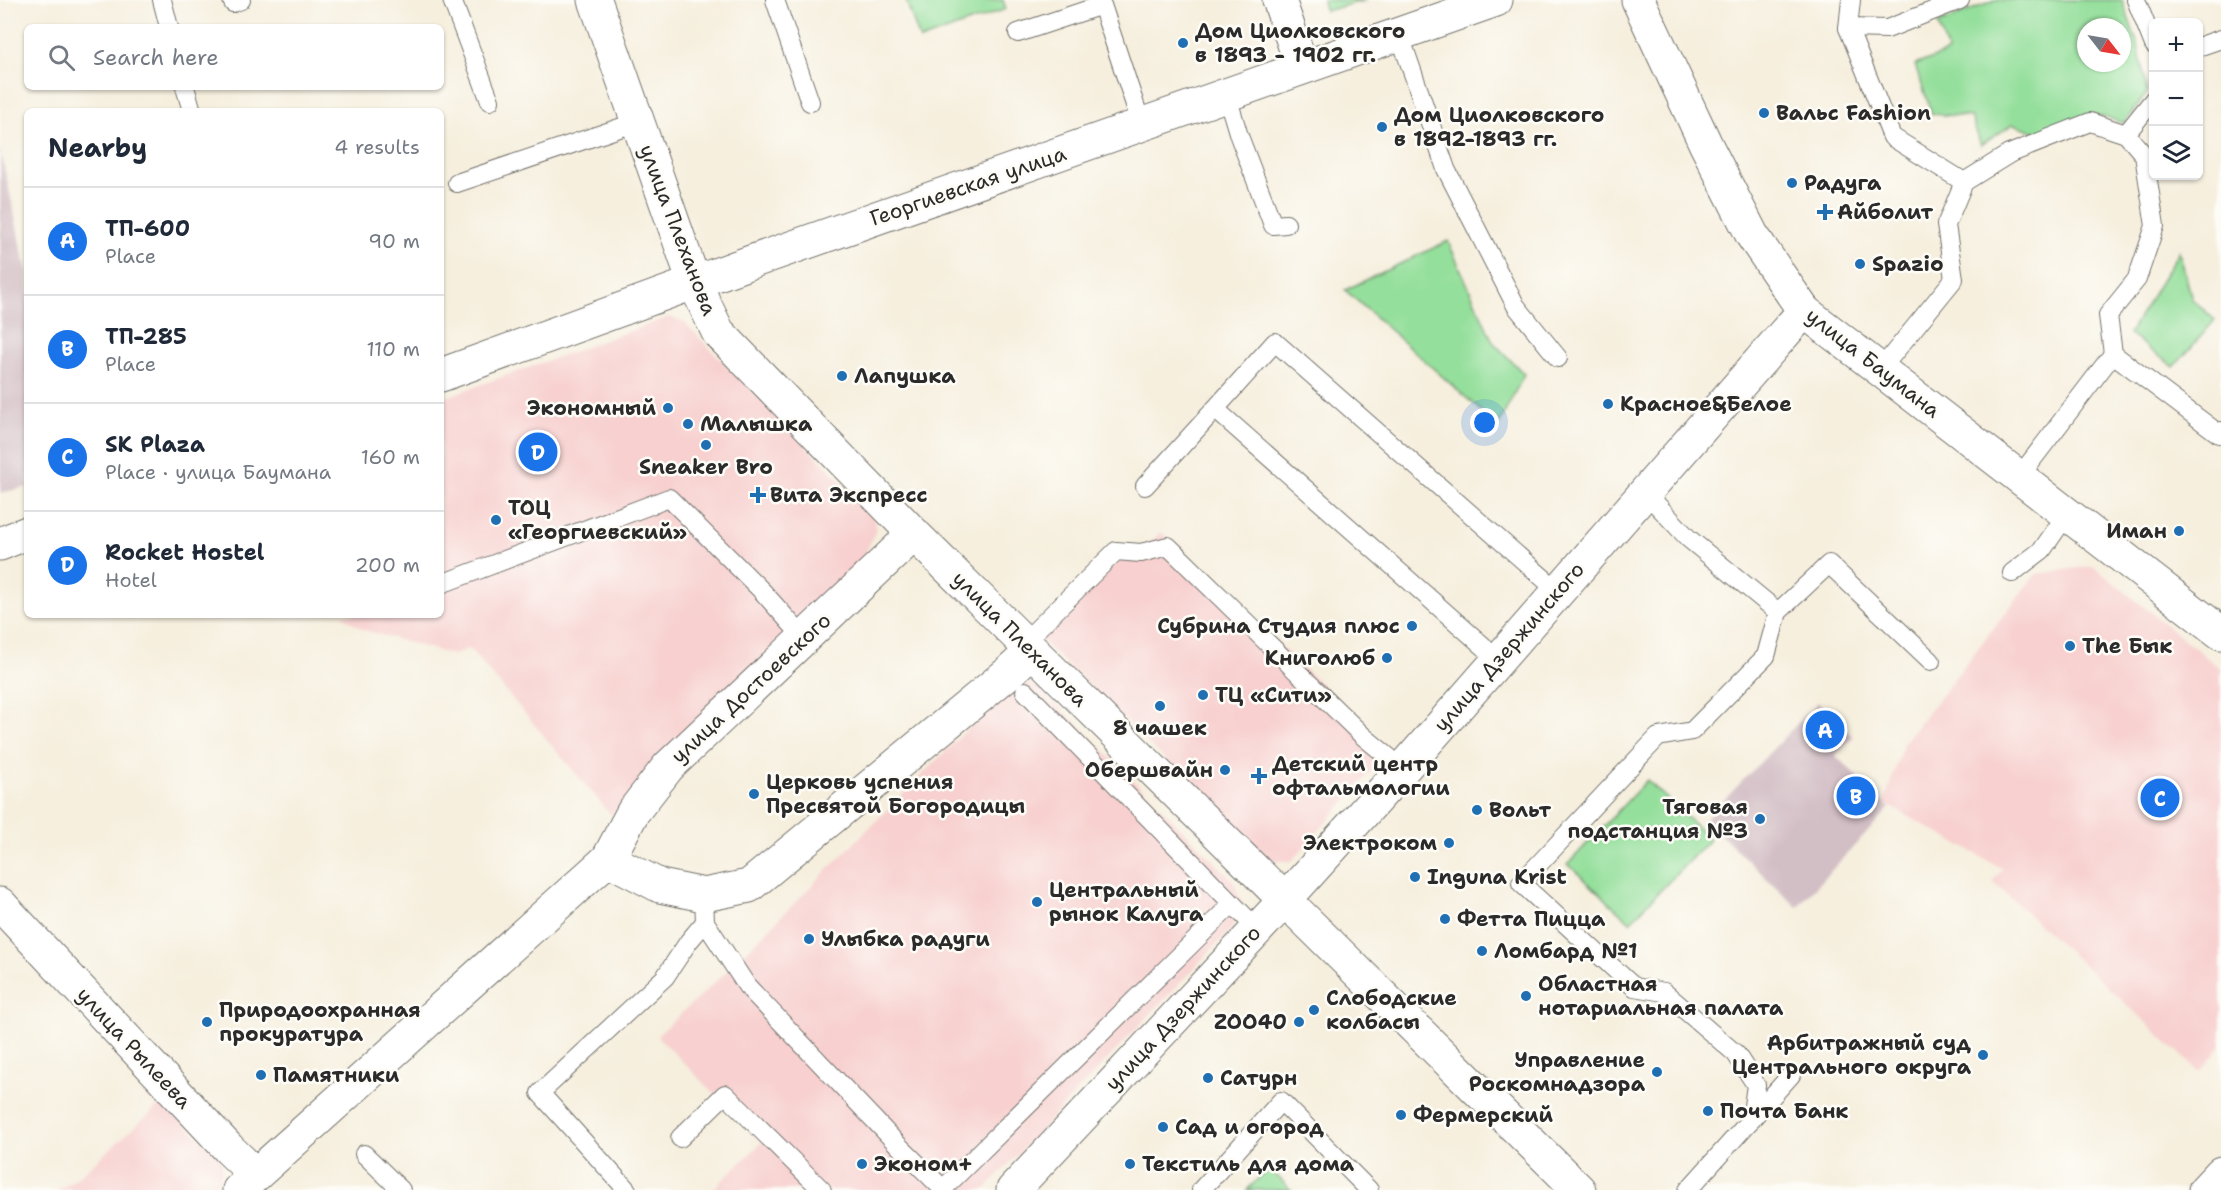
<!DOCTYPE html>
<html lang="en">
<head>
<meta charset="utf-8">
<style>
	body { margin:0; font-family:"Shantell Sans",sans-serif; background:#f2f2f3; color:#1f2937 }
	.controls { position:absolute; right:18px; top:18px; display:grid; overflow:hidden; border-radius:9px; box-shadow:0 2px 4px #0004 }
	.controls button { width:54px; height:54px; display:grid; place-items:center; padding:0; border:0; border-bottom:2px solid #e0e1e3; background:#fff; color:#1f2937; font:30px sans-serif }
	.compass { position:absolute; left:2077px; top:18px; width:54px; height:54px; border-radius:50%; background:#fff; box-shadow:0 2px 4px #0004; rotate:121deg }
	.you { position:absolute; left:1485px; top:423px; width:21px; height:21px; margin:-15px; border:4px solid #fff; border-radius:50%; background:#1a73e8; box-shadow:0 0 0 9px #1a73e833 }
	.badge { display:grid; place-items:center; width:39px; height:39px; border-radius:50%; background:#1a73e8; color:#fff; font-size:20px; font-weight:700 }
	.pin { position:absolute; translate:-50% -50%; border:3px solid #fff; box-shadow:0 2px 6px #0006 }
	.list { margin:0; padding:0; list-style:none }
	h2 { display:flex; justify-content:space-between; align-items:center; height:78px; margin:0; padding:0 24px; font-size:26px }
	h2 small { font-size:20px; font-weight:400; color:#747a83 }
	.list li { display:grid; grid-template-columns:39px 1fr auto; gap:18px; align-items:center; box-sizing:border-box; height:108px; padding:0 24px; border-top:2px solid #e0e1e3 }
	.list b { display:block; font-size:22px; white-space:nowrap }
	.list p { margin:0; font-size:20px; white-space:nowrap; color:#747a83 }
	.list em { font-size:20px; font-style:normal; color:#747a83 }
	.icon { flex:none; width:33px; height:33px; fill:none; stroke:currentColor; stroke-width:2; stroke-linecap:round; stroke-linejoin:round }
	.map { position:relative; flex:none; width:2221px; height:1190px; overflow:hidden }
	.search { position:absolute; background:#fff; box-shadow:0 2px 4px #0004; left:24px; top:24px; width:420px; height:66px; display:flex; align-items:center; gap:15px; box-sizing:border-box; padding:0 21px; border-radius:9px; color:#747a83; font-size:22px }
	.panel { position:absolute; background:#fff; box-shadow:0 2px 4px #0004; left:24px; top:108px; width:420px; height:510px; border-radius:9px }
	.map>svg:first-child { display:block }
	.built { fill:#f7d0cf }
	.industrial { fill:#d2bec5 }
	.green { fill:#94df9b; stroke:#608563; stroke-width:1.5; fill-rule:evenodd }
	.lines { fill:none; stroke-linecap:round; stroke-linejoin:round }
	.lane-casing { stroke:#72706a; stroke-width:20 }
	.street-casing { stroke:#72706a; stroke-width:35 }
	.secondary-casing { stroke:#72706a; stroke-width:35 }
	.primary-casing { stroke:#72706a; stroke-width:35 }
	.lane { stroke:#fff; stroke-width:18 }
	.street { stroke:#fff; stroke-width:33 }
	.secondary { stroke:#fff; stroke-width:33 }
	.primary { stroke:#fff; stroke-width:33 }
	.poi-dot { fill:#1f6fb2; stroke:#fdfcf7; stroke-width:2 }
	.labels { text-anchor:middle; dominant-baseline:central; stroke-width:5; stroke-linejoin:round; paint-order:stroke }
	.poi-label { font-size:21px; font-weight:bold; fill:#2b2b2b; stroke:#fdfcf7; text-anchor:start }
	.street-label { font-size:21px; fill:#2b2b2b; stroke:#fdfcf7 }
</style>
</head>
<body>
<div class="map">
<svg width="2221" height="1190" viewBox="0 0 2221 1190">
	<rect width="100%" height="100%" fill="#fdfcf7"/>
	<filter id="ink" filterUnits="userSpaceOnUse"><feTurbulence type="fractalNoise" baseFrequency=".0167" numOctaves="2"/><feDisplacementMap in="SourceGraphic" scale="12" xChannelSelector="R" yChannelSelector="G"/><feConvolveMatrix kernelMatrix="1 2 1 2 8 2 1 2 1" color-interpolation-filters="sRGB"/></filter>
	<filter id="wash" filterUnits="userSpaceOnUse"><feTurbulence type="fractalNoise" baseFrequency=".008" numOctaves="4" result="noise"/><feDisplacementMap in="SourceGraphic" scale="24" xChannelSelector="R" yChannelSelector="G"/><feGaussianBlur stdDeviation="1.35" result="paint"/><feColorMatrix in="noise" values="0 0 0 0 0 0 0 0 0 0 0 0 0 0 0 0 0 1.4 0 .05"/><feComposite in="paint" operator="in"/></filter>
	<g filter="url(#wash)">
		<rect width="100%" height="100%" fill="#f6efde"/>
		<!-- built -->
		<g class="built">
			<path d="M669,317L684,322L872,513L876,530L863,559L611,815L469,648L453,655L364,630L341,615H441V399Z"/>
			<path d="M1161,532L1390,750L1292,861H1271L1041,640L1128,551L1135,558Z"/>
			<path d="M2093,566L2221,669V1046L2200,1072L1992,881L2003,869L1884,803L1903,744L2036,574Z"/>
			<path d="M1025,681L1041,688L1233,880L1242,904L1231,929L984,1190H712L762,1142L657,1036L728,970L1004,692Z"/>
			<path d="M162,1103L222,1158V1174L217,1186L213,1190H58L78,1177Z"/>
		</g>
		<!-- industrial -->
		<g class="industrial">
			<path d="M0,148L27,273V487L0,493Z"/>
			<path d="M1818,702L1853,737L1835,755L1890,808L1797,907L1705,820Z"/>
		</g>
		<!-- green -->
		<g class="green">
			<path d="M906,0H1003L1006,9L920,40Z"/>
			<path d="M1323,0H1366L1325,11Z"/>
			<path d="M1995,0H2122L2138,45L2147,93L2124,123L2093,114L2041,134L2013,124L1981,145L1971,117L1932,114L1915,65L1948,52L1938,24ZM2086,27H2122V63H2086Z"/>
			<path d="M1448,241L1493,342L1524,374L1498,426L1345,290Z"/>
			<path d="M2179,251L2192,299L2215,320L2174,367L2129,334Z"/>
			<path d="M1647,780L1710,839L1630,922L1568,864Z"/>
			<path d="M1269,1168L1291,1190H1247Z"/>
		</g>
	</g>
	<g filter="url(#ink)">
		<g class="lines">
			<!-- lane casing -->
			<g class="lane-casing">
				<g id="lane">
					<path d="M162,0L169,27"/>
					<path d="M232,0L233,3L241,0"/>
					<path d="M452,0L490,101"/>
					<path d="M775,0L810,102"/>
					<path d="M1851,0L1848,28L1892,137L1964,182"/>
					<path d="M2136,0L2154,45"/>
					<path d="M1848,28L1887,29L1960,0"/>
					<path d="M1018,33L1102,5L1142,126"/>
					<path d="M1399,33L1446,169L1516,306L1558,358"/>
					<path d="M2198,47L2221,39"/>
					<path d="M185,87L192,111"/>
					<path d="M1227,96L1239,136L1273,225L1286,224"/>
					<path d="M2126,134L2154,99"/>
					<path d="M457,183L637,122"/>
					<path d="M1880,370L1954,279L1946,225L1964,182L2009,154L2090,122L2126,134L2144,155L2155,226L2137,279L2108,315L2113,354"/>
					<path d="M2019,477L2113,354L2219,434L2221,431"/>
					<path d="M1145,486L1215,409"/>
					<path d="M1645,492L1688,538L1778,612L1829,564L1931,661"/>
					<path d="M2012,573L2042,550L2067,514"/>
					<path d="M441,584L669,498L762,591L804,638"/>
					<path d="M1024,642L1116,551L1141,553L1168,546L1363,736L1403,769"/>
					<path d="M1498,659L1215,409L1275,342L1558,591"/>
					<path d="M1025,691L1257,929"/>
					<path d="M704,895L705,922L747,986L899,1146L944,1190"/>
					<path d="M1751,1120L1756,1085L1736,1054L1664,992L1634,987L1521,883L1658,737L1692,731L1766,656L1778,612"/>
					<path d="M680,1138L725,1094L822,1190"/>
					<path d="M364,1154L401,1190"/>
					<path d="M943,1189L1232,904"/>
					<path d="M627,1190L540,1093L665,977L689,941L705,922"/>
					<path d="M1201,1190L1281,1101L1369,1190"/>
					<path d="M1688,1190L1791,1075"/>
				</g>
			</g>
			<!-- street casing -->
			<g class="street-casing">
				<g id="street">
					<path d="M1279,0L1302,67"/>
					<path d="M1638,0L1706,145L1752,235L1804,311L2221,633"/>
					<path d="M441,375L748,263L1496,0"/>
					<path d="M0,544L27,533"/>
					<path d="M0,904L229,1149L255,1174"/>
					<path d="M1013,1190L1284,901L1403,769L1804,311"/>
				</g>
			</g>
			<!-- secondary casing -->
			<g class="secondary-casing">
				<g id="secondary">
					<path d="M595,0L694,282L718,332L914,534L1579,1190"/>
					<path d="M608,859L660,886L704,895L749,886L1007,674L1033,650"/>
					<path d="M239,1190L608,859L633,812L668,767L914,534"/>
				</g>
			</g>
			<!-- primary casing -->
			<g class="primary-casing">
				<path id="primary" d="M2205,1190L2221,1173"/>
			</g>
			<!-- lane -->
			<use href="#lane" class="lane"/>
			<!-- street -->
			<use href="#street" class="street"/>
			<!-- secondary -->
			<use href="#secondary" class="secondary"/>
			<!-- primary -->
			<use href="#primary" class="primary"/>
		</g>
	</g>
	<!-- markers -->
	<g class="poi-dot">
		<circle cx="1183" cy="43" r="6"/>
		<circle cx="1764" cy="113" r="6"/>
		<circle cx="1382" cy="127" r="6"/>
		<circle cx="1792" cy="183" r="6"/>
		<path d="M1822 203h6v6h6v6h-6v6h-6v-6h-6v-6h6z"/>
		<circle cx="1860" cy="264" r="6"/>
		<circle cx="842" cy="376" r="6"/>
		<circle cx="1608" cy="404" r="6"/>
		<circle cx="668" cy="408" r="6"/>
		<circle cx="688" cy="424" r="6"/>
		<circle cx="706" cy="445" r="6"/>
		<path d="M755 486h6v6h6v6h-6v6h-6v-6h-6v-6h6z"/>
		<circle cx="496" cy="520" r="6"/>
		<circle cx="2179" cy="531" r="6"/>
		<circle cx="1412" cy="626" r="6"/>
		<circle cx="2070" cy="646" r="6"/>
		<circle cx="1387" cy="658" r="6"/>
		<circle cx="1203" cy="695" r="6"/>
		<circle cx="1160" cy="706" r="6"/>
		<circle cx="1225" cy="770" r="6"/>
		<path d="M1256 767h6v6h6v6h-6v6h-6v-6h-6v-6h6z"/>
		<circle cx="754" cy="794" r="6"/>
		<circle cx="1477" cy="810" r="6"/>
		<circle cx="1760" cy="819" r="6"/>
		<circle cx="1449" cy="843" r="6"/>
		<circle cx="1415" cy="877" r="6"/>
		<circle cx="1037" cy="902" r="6"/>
		<circle cx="1445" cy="919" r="6"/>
		<circle cx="809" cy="939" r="6"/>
		<circle cx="1482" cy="951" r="6"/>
		<circle cx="1526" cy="996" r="6"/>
		<circle cx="1314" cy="1010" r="6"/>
		<circle cx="207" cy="1022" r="6"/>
		<circle cx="1299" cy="1022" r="6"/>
		<circle cx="1983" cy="1055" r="6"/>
		<circle cx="1657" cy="1072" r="6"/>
		<circle cx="261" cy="1075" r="6"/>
		<circle cx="1208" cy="1078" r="6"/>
		<circle cx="1708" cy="1111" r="6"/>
		<circle cx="1401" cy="1115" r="6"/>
		<circle cx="1163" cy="1127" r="6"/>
		<circle cx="862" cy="1164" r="6"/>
		<circle cx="1130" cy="1164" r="6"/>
	</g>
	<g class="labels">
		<!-- poi labels -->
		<g class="poi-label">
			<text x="1195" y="31">Дом Циолковского<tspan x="1195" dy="24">в 1893 - 1902 гг.</tspan></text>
			<text x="1776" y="113">Вальс Fashion</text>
			<text x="1394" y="115">Дом Циолковского<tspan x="1394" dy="24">в 1892-1893 гг.</tspan></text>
			<text x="1804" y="183">Радуга</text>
			<text x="1837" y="212">Айболит</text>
			<text x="1872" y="264">Spazio</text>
			<text x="854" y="376">Лапушка</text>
			<text x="1620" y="404">Красное&amp;Белое</text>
			<text x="656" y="408" text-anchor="end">Экономный</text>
			<text x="700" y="424">Малышка</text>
			<text x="706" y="467" text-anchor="middle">Sneaker Bro</text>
			<text x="770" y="495">Вита Экспресс</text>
			<text x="508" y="508">ТОЦ<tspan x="508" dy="24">«Георгиевский»</tspan></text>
			<text x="2167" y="531" text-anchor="end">Иман</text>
			<text x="1400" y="626" text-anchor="end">Субрина Студия плюс</text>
			<text x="2082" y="646">The Бык</text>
			<text x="1375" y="658" text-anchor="end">Книголюб</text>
			<text x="1215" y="695">ТЦ «Сити»</text>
			<text x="1160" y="728" text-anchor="middle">8 чашек</text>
			<text x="1272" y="764">Детский центр<tspan x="1272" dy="24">офтальмологии</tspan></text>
			<text x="1213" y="770" text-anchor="end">Обершвайн</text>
			<text x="766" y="782">Церковь успения<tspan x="766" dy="24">Пресвятой Богородицы</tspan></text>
			<text x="1748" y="807" text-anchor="end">Тяговая<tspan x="1748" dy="24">подстанция №3</tspan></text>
			<text x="1489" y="810">Вольт</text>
			<text x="1437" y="843" text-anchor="end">Электроком</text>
			<text x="1427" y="877">Inguna Krist</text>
			<text x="1049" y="890">Центральный<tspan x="1049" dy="24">рынок Калуга</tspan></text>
			<text x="1457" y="919">Фетта Пицца</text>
			<text x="821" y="939">Улыбка радуги</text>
			<text x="1494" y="951">Ломбард №1</text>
			<text x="1538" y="984">Областная<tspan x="1538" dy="24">нотариальная палата</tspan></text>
			<text x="1326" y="998">Слободские<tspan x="1326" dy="24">колбасы</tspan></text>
			<text x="219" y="1010">Природоохранная<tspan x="219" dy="24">прокуратура</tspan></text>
			<text x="1287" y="1022" text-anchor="end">ZOO40</text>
			<text x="1971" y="1043" text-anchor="end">Арбитражный суд<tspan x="1971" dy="24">Центрального округа</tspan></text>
			<text x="1645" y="1060" text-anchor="end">Управление<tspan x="1645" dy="24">Роскомнадзора</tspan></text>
			<text x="273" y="1075">Памятники</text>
			<text x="1220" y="1078">Сатурн</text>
			<text x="1720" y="1111">Почта Банк</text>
			<text x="1413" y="1115">Фермерский</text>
			<text x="1175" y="1127">Сад и огород</text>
			<text x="874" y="1164">Эконом+</text>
			<text x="1142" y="1164">Текстиль для дома</text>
		</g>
		<!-- street labels -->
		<g class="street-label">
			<text transform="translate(968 186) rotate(-19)">Георгиевская улица</text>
			<text transform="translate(678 230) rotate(69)">улица Плеханова</text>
			<text transform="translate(1873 363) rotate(38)">улица Баумана</text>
			<text transform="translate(1020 639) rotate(45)">улица Плеханова</text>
			<text transform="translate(1509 647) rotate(-49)">улица Дзержинского</text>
			<text transform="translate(751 688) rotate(-43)">улица Достоевского</text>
			<text transform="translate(1183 1008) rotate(-47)">улица Дзержинского</text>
			<text transform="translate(134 1048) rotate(47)">улица Рылеева</text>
		</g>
	</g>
</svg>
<div class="controls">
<button>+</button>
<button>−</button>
<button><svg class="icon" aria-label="layers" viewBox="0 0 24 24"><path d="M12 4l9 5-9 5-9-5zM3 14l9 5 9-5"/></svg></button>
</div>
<svg class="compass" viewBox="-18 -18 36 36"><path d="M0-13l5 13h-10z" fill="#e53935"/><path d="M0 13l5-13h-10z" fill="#747a83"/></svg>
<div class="you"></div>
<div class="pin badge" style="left:1825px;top:730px">A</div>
<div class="pin badge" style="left:1856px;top:796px">B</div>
<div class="pin badge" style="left:2160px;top:798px">C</div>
<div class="pin badge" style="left:538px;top:452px">D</div>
<div class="search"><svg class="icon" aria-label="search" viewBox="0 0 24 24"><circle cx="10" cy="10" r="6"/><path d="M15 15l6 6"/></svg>Search here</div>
<section class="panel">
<h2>Nearby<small>4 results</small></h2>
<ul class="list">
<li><span class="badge">A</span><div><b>ТП-600</b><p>Place</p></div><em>90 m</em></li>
<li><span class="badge">B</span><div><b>ТП-285</b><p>Place</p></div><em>110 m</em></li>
<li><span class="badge">C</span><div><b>SK Plaza</b><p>Place · улица Баумана</p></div><em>160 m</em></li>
<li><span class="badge">D</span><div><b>Rocket Hostel</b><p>Hotel</p></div><em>200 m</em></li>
</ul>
</section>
</div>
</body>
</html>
